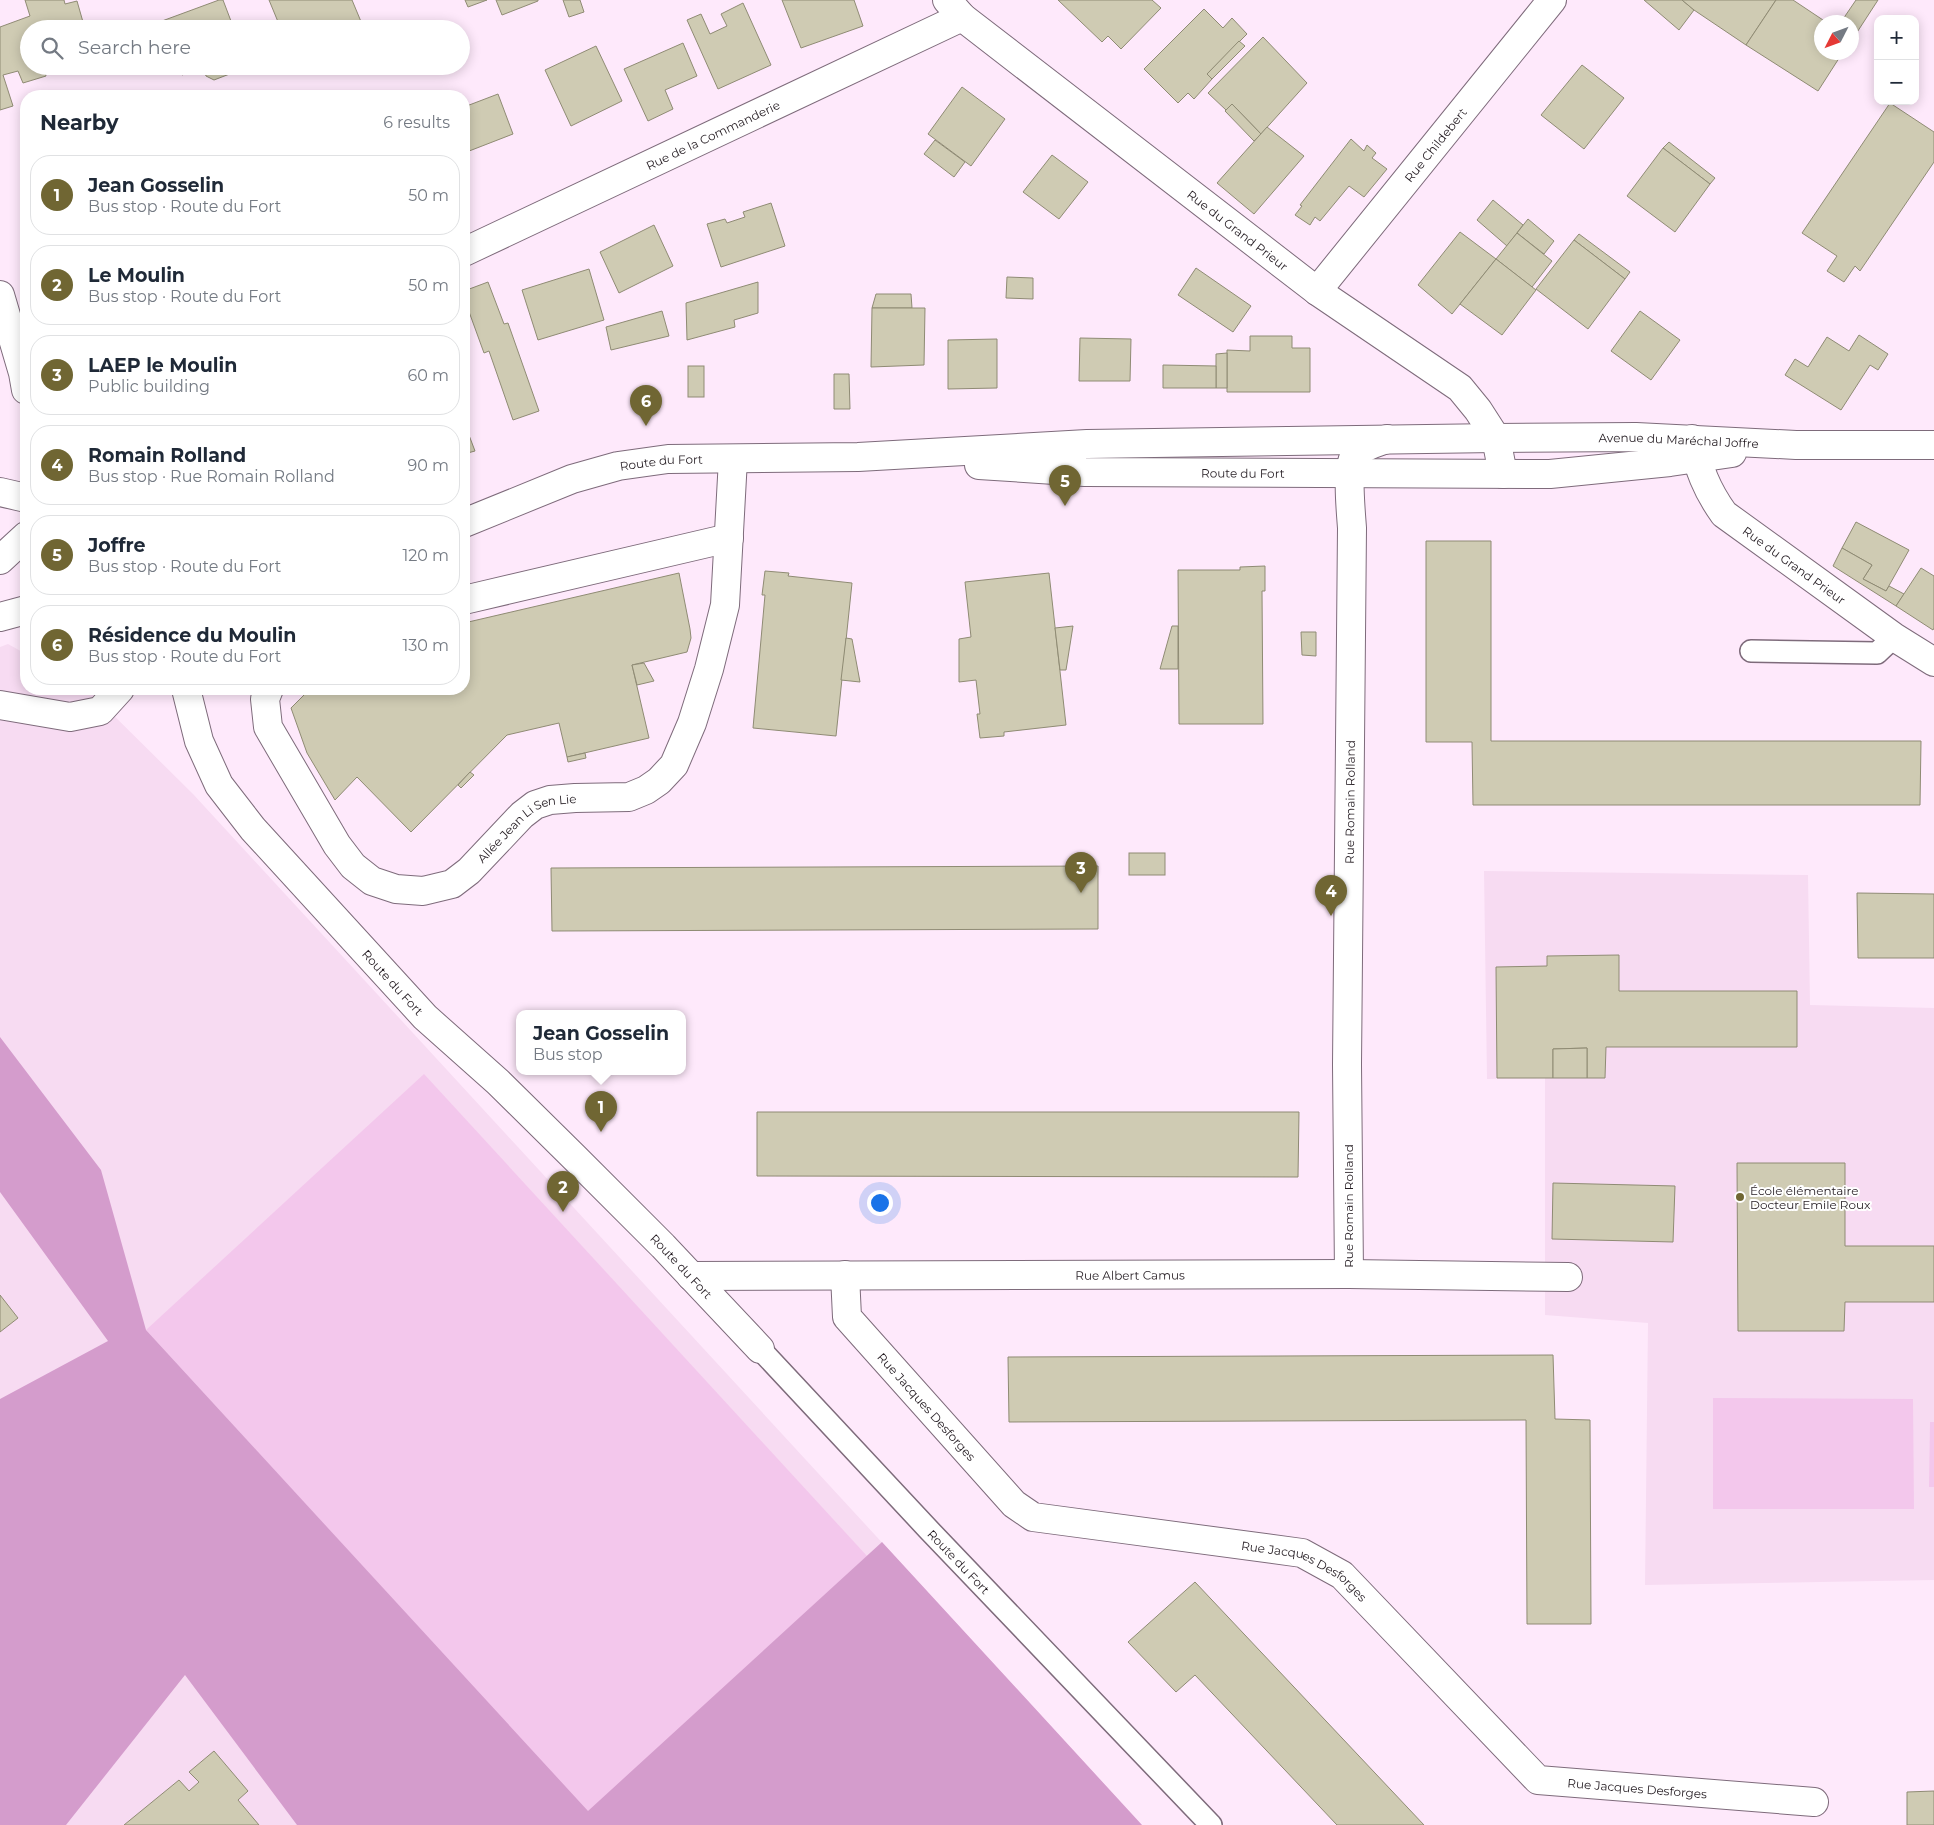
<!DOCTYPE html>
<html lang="en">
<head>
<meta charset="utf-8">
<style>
	body { margin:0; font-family:Montserrat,sans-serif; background:#f2f2f3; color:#1f2937 }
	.controls { position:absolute; right:15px; top:15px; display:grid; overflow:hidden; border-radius:10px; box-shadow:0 2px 12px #0003 }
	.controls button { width:45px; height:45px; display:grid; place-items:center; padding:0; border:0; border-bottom:1px solid #e0e1e3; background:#fff; color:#1f2937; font:25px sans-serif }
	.compass { position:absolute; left:1814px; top:15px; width:45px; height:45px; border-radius:50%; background:#fff; box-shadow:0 2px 12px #0003; rotate:228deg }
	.you { position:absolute; left:879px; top:1202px; width:18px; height:18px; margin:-12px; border:4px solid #fff; border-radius:50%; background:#1a73e8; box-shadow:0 0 0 8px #1a73e833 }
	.badge { display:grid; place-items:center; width:32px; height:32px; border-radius:50%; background:#706633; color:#fff; font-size:16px; font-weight:700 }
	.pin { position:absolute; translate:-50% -41px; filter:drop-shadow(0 1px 2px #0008) }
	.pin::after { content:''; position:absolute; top:26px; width:18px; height:15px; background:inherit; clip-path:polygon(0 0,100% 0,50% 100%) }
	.popup { position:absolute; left:516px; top:1010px; width:170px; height:65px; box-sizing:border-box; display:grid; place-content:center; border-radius:10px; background:#fff; filter:drop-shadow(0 1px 4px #0005); font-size:16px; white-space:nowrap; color:#747a83 }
	.popup b { font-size:19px; color:#1f2937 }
	.popup::after { content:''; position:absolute; left:50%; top:100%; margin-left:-10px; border:10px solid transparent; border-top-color:#fff }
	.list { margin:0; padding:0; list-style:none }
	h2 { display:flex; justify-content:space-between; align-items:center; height:65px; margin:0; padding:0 20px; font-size:21px }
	h2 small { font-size:16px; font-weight:400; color:#747a83 }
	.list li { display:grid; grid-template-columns:32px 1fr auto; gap:15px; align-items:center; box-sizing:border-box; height:80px; margin:0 10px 10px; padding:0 10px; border:1px solid #e0e1e3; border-radius:20px }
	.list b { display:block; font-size:19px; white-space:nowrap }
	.list p { margin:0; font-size:16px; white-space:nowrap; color:#747a83 }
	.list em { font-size:16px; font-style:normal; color:#747a83 }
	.icon { flex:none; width:28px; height:28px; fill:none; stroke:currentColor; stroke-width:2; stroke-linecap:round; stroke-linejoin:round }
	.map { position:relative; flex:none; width:1934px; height:1825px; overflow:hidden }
	.search { position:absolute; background:#fff; box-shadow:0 2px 12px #0003; left:20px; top:20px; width:450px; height:55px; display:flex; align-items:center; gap:12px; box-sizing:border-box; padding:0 18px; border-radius:28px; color:#747a83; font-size:19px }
	.panel { position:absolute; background:#fff; box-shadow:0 2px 12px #0003; left:20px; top:90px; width:450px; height:605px; border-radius:20px }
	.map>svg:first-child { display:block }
	.built { fill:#f7dbf2 }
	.green { fill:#f3c7ec }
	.forest { fill:#d49ccc }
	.building { fill:#cfcbb3; stroke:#8f8b74 }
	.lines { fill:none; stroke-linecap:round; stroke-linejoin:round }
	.service-casing { stroke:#7e6b7b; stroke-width:24 }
	.minor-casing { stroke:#7e6b7b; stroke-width:30 }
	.tertiary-casing { stroke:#7e6b7b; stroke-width:30 }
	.service { stroke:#fff; stroke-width:21 }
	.minor { stroke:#fff; stroke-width:28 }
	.tertiary { stroke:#fff; stroke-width:28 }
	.poi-dot { fill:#706633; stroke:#fff; stroke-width:2 }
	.labels { text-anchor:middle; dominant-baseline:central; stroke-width:4; stroke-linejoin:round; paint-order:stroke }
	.street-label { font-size:12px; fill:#241c22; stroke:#fff }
	.poi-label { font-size:12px; fill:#241c22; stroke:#fff; text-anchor:start }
</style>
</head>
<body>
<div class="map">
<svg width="1934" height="1825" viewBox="0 0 1934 1825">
	<rect width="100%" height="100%" fill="#fee9fb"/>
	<!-- built -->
	<g class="built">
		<path d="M8,644L26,654V689H87L193,794L1142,1825H0V647Z"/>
		<path d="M1484,871L1808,875L1810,1005L1934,1008V1580L1645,1585L1648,1323L1545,1315V1078L1487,1079Z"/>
	</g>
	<!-- green -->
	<g class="green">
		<path d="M424,1074L867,1556L588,1812L146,1330Z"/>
		<path d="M1713,1398L1913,1399L1914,1509H1713Z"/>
		<path d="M1930,1422H1934V1487H1929Z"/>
	</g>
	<!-- forest -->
	<path class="forest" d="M0,1037L101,1170L146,1330L588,1811L882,1542L1142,1825H297L185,1675L66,1825H0V1399L108,1341L0,1192Z"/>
	<!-- building -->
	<g class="building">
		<path d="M25,0H64L65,4L77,1L85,29H29V66H44L46,76L23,83L18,71L3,75L13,106L0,110V27L30,16Z"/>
		<path d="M219,0H223L234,29H165L162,21Z"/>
		<path d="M269,0H352L362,24L349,29H281Z"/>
		<path d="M465,0H487L468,7Z"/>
		<path d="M496,0H538V1L502,15Z"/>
		<path d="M563,0H580L584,12L569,17Z"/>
		<path d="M782,0H854L863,26L801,48Z"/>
		<path d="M1058,0H1152L1161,8L1121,49L1108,36L1102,42Z"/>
		<path d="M1644,0H1682L1694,10L1679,30Z"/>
		<path d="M1682,0H1776L1746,45L1694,10Z"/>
		<path d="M1776,0H1793L1826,22H1822V52H1843L1818,91L1746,45Z"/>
		<path d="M1856,0H1878L1852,40V22H1841Z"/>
		<path d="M743,3L771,65L718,89L687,20L701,14L710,34L727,26L721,14Z"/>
		<path d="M1204,9L1223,28L1232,18L1247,34L1207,74L1212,79L1194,99L1188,93L1178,103L1144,69Z"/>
		<path d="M1263,37L1307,83L1261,134L1232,104L1226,110L1208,93Z"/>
		<path d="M1239,41L1245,46L1212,79L1207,74Z"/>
		<path d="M683,43L697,76L665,90L673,109L648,121L624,69Z"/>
		<path d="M596,46L622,101L571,126L545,70Z"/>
		<path d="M1582,65L1624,98L1584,149L1541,115Z"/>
		<path d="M179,66H239L240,70L214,80L206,76L203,67L182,75Z"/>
		<path d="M962,87L1005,119L971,166L928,134Z"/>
		<path d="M498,94L513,134L464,153V107Z"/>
		<path d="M1890,103L1934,132V162L1860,271L1855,266L1844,282L1827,271L1837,256L1802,233Z"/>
		<path d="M1232,104L1261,134L1254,141L1225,111Z"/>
		<path d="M1267,127L1304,156L1254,214L1217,183Z"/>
		<path d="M1351,139L1364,151L1367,145L1376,153L1372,158L1387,169L1364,197L1349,186L1320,221L1315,217L1310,225L1295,215L1302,206L1300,205Z"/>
		<path d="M935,140L965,162L954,177L924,154Z"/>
		<path d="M1669,142L1715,178L1710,184L1663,148Z"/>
		<path d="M1663,148L1710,184L1675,232L1627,196Z"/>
		<path d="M1052,155L1088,182L1059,219L1023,192Z"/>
		<path d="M1493,200L1523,225L1507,246L1477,220Z"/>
		<path d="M771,203L785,246L721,267L707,224L725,219L727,223L745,217L743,212Z"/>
		<path d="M1528,219L1554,241L1544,254L1517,233Z"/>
		<path d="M654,225L673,266L619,293L600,252Z"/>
		<path d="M1460,232L1496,259L1452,314L1418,285Z"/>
		<path d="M1517,233L1552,261L1532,287L1496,259Z"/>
		<path d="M1579,234L1630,272L1625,279L1574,240Z"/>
		<path d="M1574,240L1625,279L1588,329L1536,289Z"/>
		<path d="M1496,259L1536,290L1502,335L1460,304Z"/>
		<path d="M1196,268L1251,306L1233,332L1178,295Z"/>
		<path d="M589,269L604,320L538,340L522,290Z"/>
		<path d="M1007,277L1033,278V299L1006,298Z"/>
		<path d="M488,282L504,324L508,323L539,411L513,420L489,351L484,353L464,298V291Z"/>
		<path d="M758,282V313L734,320L735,327L687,340L686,303Z"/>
		<path d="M876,294H911L912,308H872Z"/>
		<path d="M872,308H925L924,365L871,367Z"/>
		<path d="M662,311L669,336L611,350L606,327Z"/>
		<path d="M1640,311L1680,340L1651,380L1611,351Z"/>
		<path d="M1859,335L1888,354L1878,370L1870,365L1841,410L1785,375L1795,359L1808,367L1827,337L1849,351Z"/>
		<path d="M1250,336H1292V348H1310V392H1227V350L1250,351Z"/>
		<path d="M1080,338L1131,339L1130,381H1079Z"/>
		<path d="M997,339V388L948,389V340Z"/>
		<path d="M1227,353V388H1216V354Z"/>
		<path d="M1163,365L1216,366V388H1163Z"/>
		<rect x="688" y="366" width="16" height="31"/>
		<path d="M834,374H849L850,409H834Z"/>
		<path d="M464,422L475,451L464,454Z"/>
		<path d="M1856,522L1909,550L1886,591L1863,579L1872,565L1842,548Z"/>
		<path d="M1426,541H1491V741H1921L1920,805H1473L1472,742H1426Z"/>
		<path d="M1842,548L1872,565L1863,579L1886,591L1889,586L1904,594L1896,606L1833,566Z"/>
		<path d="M1265,566V591H1262L1263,724H1179L1178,570H1240V567Z"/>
		<path d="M1921,568L1934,576V628L1933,630L1896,606Z"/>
		<path d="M765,571L789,573L788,576L852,583L836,736L753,728L765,595H762Z"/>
		<path d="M679,573L690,629L691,638L687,652L632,665L649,738L567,757L559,723L507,735L411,832L357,777L335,800L307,753L291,708L310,689H464V623Z"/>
		<path d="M1049,573L1066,725L1004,732V736L980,738L977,714H980L976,680L959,682V639L971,637L965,582Z"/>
		<path d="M1073,626L1066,670H1060L1055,628Z"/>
		<path d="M1172,626H1178V669H1160Z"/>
		<path d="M1301,632H1316V656L1302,655Z"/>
		<path d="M846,638L852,639L860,682L841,680Z"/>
		<path d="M644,663L654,681L637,685L632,665Z"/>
		<path d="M585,753L586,758L568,762L567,757Z"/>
		<path d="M470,772L474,775L461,788L458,785Z"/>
		<rect x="1129" y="853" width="36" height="22"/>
		<path d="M1098,866V929L552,931L551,868Z"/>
		<path d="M1857,893L1934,894V958H1858Z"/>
		<path d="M1619,955V991H1797V1047H1606L1605,1078H1587V1048L1553,1049V1078H1497L1496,967L1547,966V956Z"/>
		<path d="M1587,1048V1078H1553V1049Z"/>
		<path d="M757,1112H1299L1298,1177L757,1176Z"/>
		<path d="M1737,1163H1845V1246H1934V1302H1845L1844,1331H1738Z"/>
		<path d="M1553,1183L1675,1186L1673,1242L1552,1239Z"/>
		<path d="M0,1295L18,1318L0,1332Z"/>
		<path d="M1553,1355L1555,1419L1590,1420L1591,1624H1527L1526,1420L1009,1422L1008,1357Z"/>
		<path d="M1195,1582L1424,1825H1337L1195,1675L1176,1692L1128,1642Z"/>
		<path d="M214,1751L248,1791L238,1800L259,1825H124L179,1780L189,1791L199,1782L189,1772Z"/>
		<path d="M1934,1791V1825H1907V1792Z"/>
	</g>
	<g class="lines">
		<!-- service casing -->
		<g class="service-casing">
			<g id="service">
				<path d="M1751,651L1877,653L1894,637"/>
				<path id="s1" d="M760,1349L928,1529L1211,1825"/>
			</g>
		</g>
		<!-- minor casing -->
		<g class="minor-casing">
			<g id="minor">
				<path id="s2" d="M947,0L962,17L1317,291L1460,388L1478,410L1496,438L1503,474"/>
				<path id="s3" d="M464,252L962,17"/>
				<path id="s4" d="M1317,291L1552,0"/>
				<path d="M0,295L23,373L26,390"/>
				<path id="s5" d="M1692,439C1699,469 1706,489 1724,514L1894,637L1934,662"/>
				<path d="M0,492L26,498"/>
				<path d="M464,600L729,538"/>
				<path id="s6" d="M186,689L199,741L219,785L253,829L425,1017L498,1082L575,1158L663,1246L760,1349"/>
				<path id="s7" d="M269,689L265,699L268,727L337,845L353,866L372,881L396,889L423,891L452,884L469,871L522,815L535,805L550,800L575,798L629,797L646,790L659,781L674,765L692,723L709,669L725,605L733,459"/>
				<path d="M0,705L70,717L100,711L120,689"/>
				<path id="s8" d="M1349,1274L1347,1065L1352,528C1351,513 1346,466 1355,455C1363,446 1376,443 1387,439"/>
				<path id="s9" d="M845,1275L847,1317L1014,1504L1033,1517L1302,1553L1342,1575L1538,1780L1814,1802"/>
				<path id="s10" d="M691,1276L1349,1274L1568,1277"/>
			</g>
		</g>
		<!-- tertiary casing -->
		<g class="tertiary-casing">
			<g id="tertiary">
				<path id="s11" d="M979,465L1085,472L1550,474L1670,462L1732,453"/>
				<path id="s12" d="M464,523L572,479L618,466L668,459L858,457L1087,444L1496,438L1636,437L1796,445H1934"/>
				<path d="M0,560L26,536"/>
				<path d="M0,617L26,610"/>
			</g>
		</g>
		<!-- service -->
		<use href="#service" class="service"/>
		<!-- minor -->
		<use href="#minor" class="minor"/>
		<!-- tertiary -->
		<use href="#tertiary" class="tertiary"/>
	</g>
	<!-- markers -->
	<circle class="poi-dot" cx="1740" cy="1197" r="5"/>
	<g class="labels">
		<!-- street labels -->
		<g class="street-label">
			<text stroke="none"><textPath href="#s3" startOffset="275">Rue de la Commanderie</textPath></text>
			<text stroke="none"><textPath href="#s4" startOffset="188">Rue Childebert</textPath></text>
			<text stroke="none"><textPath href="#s2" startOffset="371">Rue du Grand Prieur</textPath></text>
			<text stroke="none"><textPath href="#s12" startOffset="1226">Avenue du Maréchal Joffre</textPath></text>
			<text stroke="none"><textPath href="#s12" startOffset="208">Route du Fort</textPath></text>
			<text stroke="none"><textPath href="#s11" startOffset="264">Route du Fort</textPath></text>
			<text stroke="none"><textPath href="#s5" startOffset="169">Rue du Grand Prieur</textPath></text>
			<text stroke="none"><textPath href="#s8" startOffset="472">Rue Romain Rolland</textPath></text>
			<text stroke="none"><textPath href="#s7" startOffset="405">Allée Jean Li Sen Lie</textPath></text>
			<text stroke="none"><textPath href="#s6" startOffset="365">Route du Fort</textPath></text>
			<text transform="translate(1348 1206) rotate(-90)">Rue Romain Rolland</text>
			<text stroke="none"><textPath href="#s6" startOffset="770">Route du Fort</textPath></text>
			<text stroke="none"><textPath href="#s10" startOffset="439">Rue Albert Camus</textPath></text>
			<text stroke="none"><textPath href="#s9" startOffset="162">Rue Jacques Desforges</textPath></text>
			<text stroke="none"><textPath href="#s1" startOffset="291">Route du Fort</textPath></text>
			<text stroke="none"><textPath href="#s9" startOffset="596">Rue Jacques Desforges</textPath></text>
			<text stroke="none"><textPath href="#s9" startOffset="1016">Rue Jacques Desforges</textPath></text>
		</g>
		<!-- poi labels -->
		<g class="poi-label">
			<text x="1750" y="1190">École élémentaire<tspan x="1750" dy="14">Docteur Emile Roux</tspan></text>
		</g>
	</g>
</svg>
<div class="controls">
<button>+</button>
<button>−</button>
</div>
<svg class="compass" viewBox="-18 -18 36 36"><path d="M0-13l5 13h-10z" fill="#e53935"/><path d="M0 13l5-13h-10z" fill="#747a83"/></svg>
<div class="you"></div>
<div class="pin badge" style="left:601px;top:1132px">1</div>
<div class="popup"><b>Jean Gosselin</b>Bus stop</div>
<div class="pin badge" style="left:563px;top:1212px">2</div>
<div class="pin badge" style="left:1081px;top:893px">3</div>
<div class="pin badge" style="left:1331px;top:916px">4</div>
<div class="pin badge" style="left:1065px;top:506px">5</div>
<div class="pin badge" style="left:646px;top:426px">6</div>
<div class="search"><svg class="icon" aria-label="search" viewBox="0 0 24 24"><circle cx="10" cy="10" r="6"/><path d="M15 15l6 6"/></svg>Search here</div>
<section class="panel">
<h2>Nearby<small>6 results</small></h2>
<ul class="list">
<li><span class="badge">1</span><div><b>Jean Gosselin</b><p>Bus stop · Route du Fort</p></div><em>50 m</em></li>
<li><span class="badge">2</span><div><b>Le Moulin</b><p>Bus stop · Route du Fort</p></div><em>50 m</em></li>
<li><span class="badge">3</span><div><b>LAEP le Moulin</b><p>Public building</p></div><em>60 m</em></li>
<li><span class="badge">4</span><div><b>Romain Rolland</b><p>Bus stop · Rue Romain Rolland</p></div><em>90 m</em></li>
<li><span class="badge">5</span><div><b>Joffre</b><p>Bus stop · Route du Fort</p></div><em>120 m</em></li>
<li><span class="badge">6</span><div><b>Résidence du Moulin</b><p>Bus stop · Route du Fort</p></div><em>130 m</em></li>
</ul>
</section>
</div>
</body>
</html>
